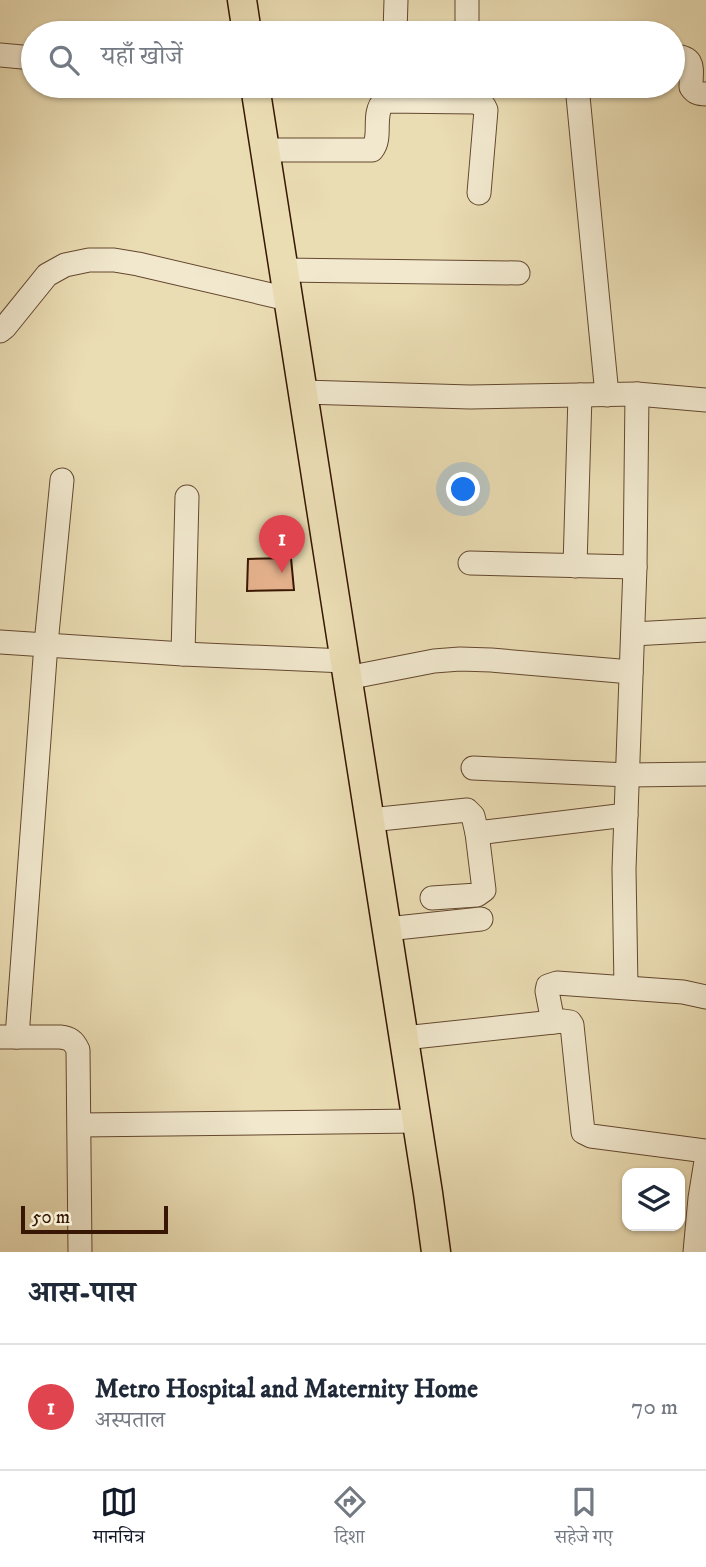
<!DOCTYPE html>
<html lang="hi">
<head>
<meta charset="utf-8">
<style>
	body { margin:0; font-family:"IM FELL DW Pica","Noto Serif Devanagari",serif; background:#f6f6f7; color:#1f2937 }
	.controls { position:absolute; right:21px; bottom:21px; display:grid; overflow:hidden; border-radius:14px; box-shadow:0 2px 5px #0004 }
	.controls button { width:63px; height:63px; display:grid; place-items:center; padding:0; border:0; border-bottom:2px solid #e0e1e3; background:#fff; color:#1f2937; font:35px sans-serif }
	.scale { position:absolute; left:21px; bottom:18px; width:147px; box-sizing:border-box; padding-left:7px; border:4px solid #371703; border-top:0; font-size:19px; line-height:24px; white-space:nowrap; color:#371703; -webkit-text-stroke:5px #f1e8ce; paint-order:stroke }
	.you { position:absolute; left:464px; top:490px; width:24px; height:24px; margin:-18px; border:5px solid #fff; border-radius:50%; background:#1a73e8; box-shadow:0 0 0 10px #1a73e833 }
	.badge { display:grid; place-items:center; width:46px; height:46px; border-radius:50%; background:#111827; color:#fff; font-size:23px; font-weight:700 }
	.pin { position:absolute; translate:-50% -58px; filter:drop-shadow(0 2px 4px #0008) }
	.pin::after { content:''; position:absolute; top:37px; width:24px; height:21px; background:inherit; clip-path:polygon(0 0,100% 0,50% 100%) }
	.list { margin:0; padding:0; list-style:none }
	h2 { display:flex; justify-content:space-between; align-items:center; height:91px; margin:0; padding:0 28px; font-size:30px }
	h2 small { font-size:23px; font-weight:400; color:#747a83 }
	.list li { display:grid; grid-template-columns:46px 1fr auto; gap:21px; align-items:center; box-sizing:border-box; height:126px; padding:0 28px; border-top:2px solid #e0e1e3 }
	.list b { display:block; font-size:26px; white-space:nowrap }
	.list p { margin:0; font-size:23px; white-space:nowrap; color:#747a83 }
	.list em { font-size:23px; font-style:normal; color:#747a83 }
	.icon { flex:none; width:38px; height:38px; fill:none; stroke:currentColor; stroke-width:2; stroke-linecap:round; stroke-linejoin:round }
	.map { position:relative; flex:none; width:706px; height:1252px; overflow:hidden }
	.search { position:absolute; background:#fff; box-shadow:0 2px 5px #0004; left:21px; right:21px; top:21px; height:77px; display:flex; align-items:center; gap:18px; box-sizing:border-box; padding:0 24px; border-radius:38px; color:#747a83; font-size:26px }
	.sheet { height:217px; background:#fff }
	nav { display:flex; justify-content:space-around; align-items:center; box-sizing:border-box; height:98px; border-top:2px solid #e0e1e3; background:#fff; font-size:19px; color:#747a83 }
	nav a { display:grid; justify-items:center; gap:4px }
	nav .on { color:#111827 }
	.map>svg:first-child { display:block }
	.building { fill:#e5b28d; stroke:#371703; stroke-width:2 }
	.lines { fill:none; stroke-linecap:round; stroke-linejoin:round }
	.minor-casing { stroke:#64482f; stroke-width:25 }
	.major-casing { stroke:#371703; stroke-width:31 }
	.minor { stroke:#f1e8ce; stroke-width:23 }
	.major { stroke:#eadcb3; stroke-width:28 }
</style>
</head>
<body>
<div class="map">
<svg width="706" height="1252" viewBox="0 0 706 1252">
	<rect width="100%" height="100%" fill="#eadcb3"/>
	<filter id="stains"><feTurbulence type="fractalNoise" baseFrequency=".00286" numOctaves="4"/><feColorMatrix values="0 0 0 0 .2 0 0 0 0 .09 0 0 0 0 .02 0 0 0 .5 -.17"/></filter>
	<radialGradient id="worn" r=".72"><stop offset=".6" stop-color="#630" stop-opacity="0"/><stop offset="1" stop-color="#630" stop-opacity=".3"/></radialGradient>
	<!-- building -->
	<path class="building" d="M291,558L294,590L247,591L248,559Z"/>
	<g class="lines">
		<!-- minor casing -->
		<g class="minor-casing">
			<g id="minor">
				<path d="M395,33L396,0"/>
				<path d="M467,33V0"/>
				<path d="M0,55L33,58"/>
				<path d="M673,56C696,57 691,68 691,87C695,93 699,94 706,94"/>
				<path d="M577,86L607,395"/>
				<path d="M265,150H372C383,137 371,114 384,101L475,102L484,106L486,110L479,193"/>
				<path d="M283,270L518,273"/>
				<path d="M0,331L5,327L47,275L65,265L89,260H114L138,264L288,299"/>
				<path d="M303,392L470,397L637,394L706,400"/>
				<path d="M470,563L635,567"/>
				<path d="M575,566L580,395"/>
				<path d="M633,634L706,630"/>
				<path d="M0,642L183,654L345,661"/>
				<path d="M183,654L187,497"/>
				<path d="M347,678L434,661L460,659L491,660L631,672"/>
				<path d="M473,768L628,775L706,774"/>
				<path d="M370,820L467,810L473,816L477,833L626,815"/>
				<path d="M432,898L477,895L484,890L477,833"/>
				<path d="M387,929L481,919"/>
				<path d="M626,987L624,869L635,567L637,394"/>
				<path d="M553,1022L547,991L548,986L557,983L683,992L706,997"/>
				<path d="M0,1037H60C70,1038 74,1041 78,1050L80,1252"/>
				<path d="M17,1037L46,644L62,480"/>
				<path d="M404,1038L563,1021L570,1022L572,1025L583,1132L591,1136L706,1151"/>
				<path d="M80,1125L417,1121"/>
				<path d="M695,1252L700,1198L706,1161"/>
			</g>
		</g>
		<!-- major casing -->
		<g class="major-casing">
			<g id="major">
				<path d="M242,0L247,33"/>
				<path d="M255,86L428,1193L436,1252"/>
			</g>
		</g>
		<!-- minor -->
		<use href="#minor" class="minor"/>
		<!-- major -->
		<use href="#major" class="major"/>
	</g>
	<rect width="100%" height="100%" filter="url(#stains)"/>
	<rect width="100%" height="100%" fill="url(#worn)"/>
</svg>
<div class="controls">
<button><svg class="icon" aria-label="layers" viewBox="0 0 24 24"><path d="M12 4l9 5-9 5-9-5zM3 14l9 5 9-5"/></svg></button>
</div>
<div class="scale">50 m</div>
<div class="you"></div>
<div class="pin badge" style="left:282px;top:573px;background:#e0444e">1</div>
<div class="search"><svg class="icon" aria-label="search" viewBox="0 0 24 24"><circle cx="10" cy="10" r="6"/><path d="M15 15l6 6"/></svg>यहाँ खोजें</div>
</div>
<section class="sheet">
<h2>आस-पास<small></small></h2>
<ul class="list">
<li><span class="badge" style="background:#e0444e">1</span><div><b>Metro Hospital and Maternity Home</b><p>अस्पताल</p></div><em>70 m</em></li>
</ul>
</section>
<nav>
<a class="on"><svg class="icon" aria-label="map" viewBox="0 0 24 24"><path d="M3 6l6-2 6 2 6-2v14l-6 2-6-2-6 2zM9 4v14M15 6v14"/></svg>मानचित्र</a>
<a><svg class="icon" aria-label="directions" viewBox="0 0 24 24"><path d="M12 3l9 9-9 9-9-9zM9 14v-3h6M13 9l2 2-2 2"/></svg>दिशा</a>
<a><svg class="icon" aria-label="saved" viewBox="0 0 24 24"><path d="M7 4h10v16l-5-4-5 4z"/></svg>सहेजे गए</a>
</nav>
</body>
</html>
